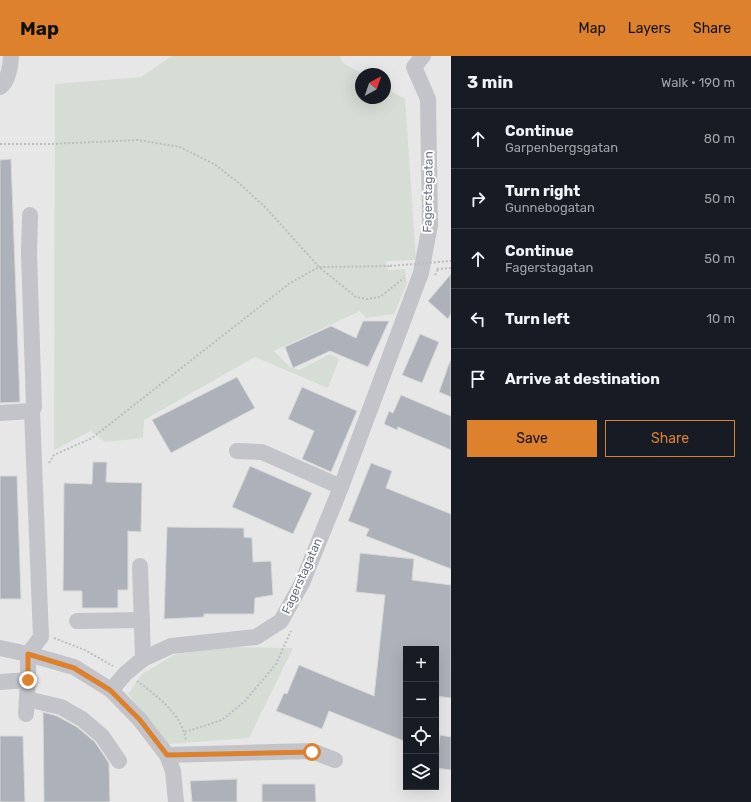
<!DOCTYPE html>
<html lang="en">
<head>
<meta charset="utf-8">
<style>
	body { margin:0; font-family:Rubik,sans-serif; background:#20242c; color:#f1f3f6 }
	.controls { position:absolute; right:12px; bottom:12px; display:grid; overflow:hidden; border-radius:0px; box-shadow:0 4px 16px #0002 }
	.controls button { width:36px; height:36px; display:grid; place-items:center; padding:0; border:0; border-bottom:1px solid #363941; background:#171b24; color:#f1f3f6; font:20px sans-serif }
	.compass { position:absolute; left:355px; top:12px; width:36px; height:36px; border-radius:50%; background:#171b24; box-shadow:0 4px 16px #0002; rotate:40deg }
	.stop { position:absolute; width:12px; height:12px; margin:-9px; border:3px solid #dd812d; border-radius:50%; background:#fff }
	.stop.end { background:#dd812d; border-color:#fff; box-shadow:0 1px 4px #0008 }
	.list { margin:0; padding:0; list-style:none }
	h2 { display:flex; justify-content:space-between; align-items:center; height:52px; margin:0; padding:0 16px; font-size:17px }
	h2 small { font-size:13px; font-weight:400; color:#9ea1a6 }
	.list li { display:grid; grid-template-columns:26px 1fr auto; gap:12px; align-items:center; box-sizing:border-box; height:60px; padding:0 16px; border-top:1px solid #363941 }
	.list b { display:block; font-size:15px; white-space:nowrap }
	.list p { margin:0; font-size:13px; white-space:nowrap; color:#9ea1a6 }
	.list em { font-size:13px; font-style:normal; color:#9ea1a6 }
	.actions { display:flex; gap:8px; padding:12px 16px }
	.actions a { flex:1; padding:9px 0; border:1px solid #dd812d; border-radius:0px; text-align:center; font-size:14px; color:#dd812d }
	.actions .main { background:#dd812d; color:#111 }
	.icon { flex:none; width:22px; height:22px; fill:none; stroke:currentColor; stroke-width:2; stroke-linecap:round; stroke-linejoin:round }
	.map { position:relative; flex:none; width:451px; height:746px; overflow:hidden }
	header { display:flex; align-items:center; gap:24px; box-sizing:border-box; height:56px; padding:0 20px; background:#dd812d; color:#111 }
	header strong { font-size:19px }
	nav { display:flex; gap:22px; margin-inline-start:auto; font-size:14px }
	main { display:flex }
	aside { flex:1; background:#171b24 }
	.map>svg:first-child { display:block }
	.built { fill:#e7e7e7; fill-rule:evenodd }
	.green { fill:#d6ddd5 }
	.building { fill:#adb1b9; stroke:#d8d8d6 }
	.lines { fill:none; stroke-linecap:round; stroke-linejoin:round }
	.path { stroke:#bcbdc0; stroke-width:2; stroke-dasharray:2 2; stroke-linecap:butt }
	.minor { stroke:#c2c4c9; stroke-width:16 }
	.path-bridge { stroke:#bcbdc0; stroke-width:2; stroke-dasharray:2 2; stroke-linecap:butt }
	.route { stroke:#dd812d; stroke-width:5 }
	.labels { text-anchor:middle; dominant-baseline:central; stroke-width:4; stroke-linejoin:round; paint-order:stroke }
	.street-label { font-size:12px; fill:#677084; stroke:#fff }
</style>
</head>
<body>
<header>
<strong>Map</strong>
<nav><a>Map</a><a>Layers</a><a>Share</a></nav>
</header>
<main>
<div class="map">
<svg width="451" height="746" viewBox="0 0 451 746">
	<rect width="100%" height="100%" fill="#f6f7f4"/>
	<!-- built -->
	<path class="built" d="M0,0H451V746H0ZM361,18H385V42H361ZM406,593H436V731H406Z"/>
	<!-- green -->
	<g class="green">
		<path d="M172,0H340L342,6L362,18L361,42H385V31L405,43L416,204L386,205L388,214L405,213L407,227L394,258L366,262L360,255L274,295L290,311L299,314L330,298L339,303L328,332L255,301L144,364L143,382L105,386L91,375L54,394L55,28L141,21Z"/>
		<path d="M231,591L293,592L249,682L169,688L128,638L142,618L176,598Z"/>
	</g>
	<!-- building -->
	<g class="building">
		<path d="M11,103L20,346L0,347V104Z"/>
		<path d="M451,218V257L448,263L428,245Z"/>
		<path d="M363,265H389L368,311L330,295L293,312L285,291L331,270L356,282Z"/>
		<path d="M420,278L439,286L422,327L402,319Z"/>
		<path d="M450,305H451V341L439,336Z"/>
		<path d="M237,321L255,352L171,397L152,364Z"/>
		<path d="M302,331L357,355L331,416L302,403L314,375L288,363Z"/>
		<path d="M401,339L451,360V394L398,371L397,374L384,368L389,355L393,357Z"/>
		<path d="M93,406H107L106,426L142,427L141,476L128,475V534H118V552H82V535H63L64,427L92,428Z"/>
		<path d="M371,407L392,415L386,432L451,458V513L366,480L369,473L348,465Z"/>
		<path d="M250,410L312,437L293,478L232,451Z"/>
		<path d="M0,420H17L21,543H0Z"/>
		<path d="M167,471L244,472V481L252,482L253,506L271,505L273,539L255,542L254,558H204V561L164,563Z"/>
		<path d="M360,497L414,503L412,524L451,529V642L436,640V593H406V679L404,685L329,655L322,673L276,655L284,637L287,638L299,609L374,640L385,539L356,536Z"/>
		<path d="M43,656L57,660L77,671L95,686L109,707L110,746H44Z"/>
		<path d="M440,679L451,681V714L436,712Z"/>
		<path d="M0,680H23L25,746H0Z"/>
		<path d="M237,723V746H192L190,725Z"/>
		<path d="M262,728H315L316,746H262Z"/>
	</g>
	<g class="lines">
		<!-- path -->
		<g class="path">
			<path d="M0,88H50L138,84L180,91L214,108L239,127L266,152L319,211L356,241L367,243L380,241L404,222"/>
			<path d="M437,213L451,212"/>
			<path d="M435,219L438,213"/>
			<path d="M49,407L54,399L92,382L290,227L319,211L390,210"/>
			<path d="M54,582L85,594L113,610"/>
			<path d="M137,625C157,640 183,659 186,685"/>
			<path d="M185,676L222,664L245,645L276,608L291,575"/>
		</g>
		<!-- minor -->
		<g class="minor">
			<path d="M0,31C8,26 11,9 11,0"/>
			<path d="M0,357L32,355L34,351L29,198L30,159"/>
			<path d="M237,395L262,396L341,431"/>
			<path d="M140,510L143,603"/>
			<path d="M77,565L142,564"/>
			<path d="M0,592L28,598L74,611L111,634L140,664L167,699L173,715L176,746"/>
			<path d="M0,626L28,624"/>
			<path d="M111,634L126,617L143,603L171,590L256,581L281,565L302,527L341,431L421,217L430,169L428,43L414,11L423,0"/>
			<path d="M27,643L61,651L82,663L102,680L119,705"/>
			<path d="M26,658L28,624V598L41,581L32,355"/>
			<path d="M167,699L312,695L335,704"/>
		</g>
		<!-- path-bridge -->
		<path class="path-bridge" d="M390,210L451,205"/>
	</g>
	<g class="lines">
		<!-- route -->
		<path class="route" d="M28,624V598L74,612L110,634L140,664L167,699L312,696"/>
	</g>
	<g class="labels">
		<!-- street labels -->
		<g class="street-label">
			<text transform="translate(428 136) rotate(-89)">Fagerstagatan</text>
			<text transform="translate(302 520) rotate(-66)">Fagerstagatan</text>
		</g>
	</g>
</svg>
<div class="controls">
<button>+</button>
<button>−</button>
<button><svg class="icon" aria-label="locate" viewBox="0 0 24 24"><circle cx="12" cy="12" r="6"/><path d="M12 2v4M12 18v4M2 12h4M18 12h4"/></svg></button>
<button><svg class="icon" aria-label="layers" viewBox="0 0 24 24"><path d="M12 4l9 5-9 5-9-5zM3 14l9 5 9-5"/></svg></button>
</div>
<svg class="compass" viewBox="-18 -18 36 36"><path d="M0-13l5 13h-10z" fill="#e53935"/><path d="M0 13l5-13h-10z" fill="#9ea1a6"/></svg>
<div class="stop" style="left:312px;top:696px"></div>
<div class="stop end" style="left:28px;top:624px"></div>
</div>
<aside>
<h2>3 min<small>Walk · 190 m</small></h2>
<ul class="list">
<li><svg class="icon" aria-label="ahead" viewBox="0 0 24 24"><path d="M12 20V5M6 11l6-6 6 6"/></svg><div><b>Continue</b><p>Garpenbergsgatan</p></div><em>80 m</em></li>
<li><svg class="icon" aria-label="right" viewBox="0 0 24 24"><path d="M7 20v-9h11M14 6l5 5-5 5"/></svg><div><b>Turn right</b><p>Gunnebogatan</p></div><em>50 m</em></li>
<li><svg class="icon" aria-label="ahead" viewBox="0 0 24 24"><path d="M12 20V5M6 11l6-6 6 6"/></svg><div><b>Continue</b><p>Fagerstagatan</p></div><em>50 m</em></li>
<li><svg class="icon" aria-label="left" viewBox="0 0 24 24"><path d="M17 20v-9H6M10 6l-5 5 5 5"/></svg><div><b>Turn left</b></div><em>10 m</em></li>
<li><svg class="icon" aria-label="arrive" viewBox="0 0 24 24"><path d="M6 21V4h12l-3 4 3 4H6"/></svg><div><b>Arrive at destination</b></div></li>
</ul>
<div class="actions"><a class="main">Save</a><a>Share</a></div>
</aside>
</main>
</body>
</html>
